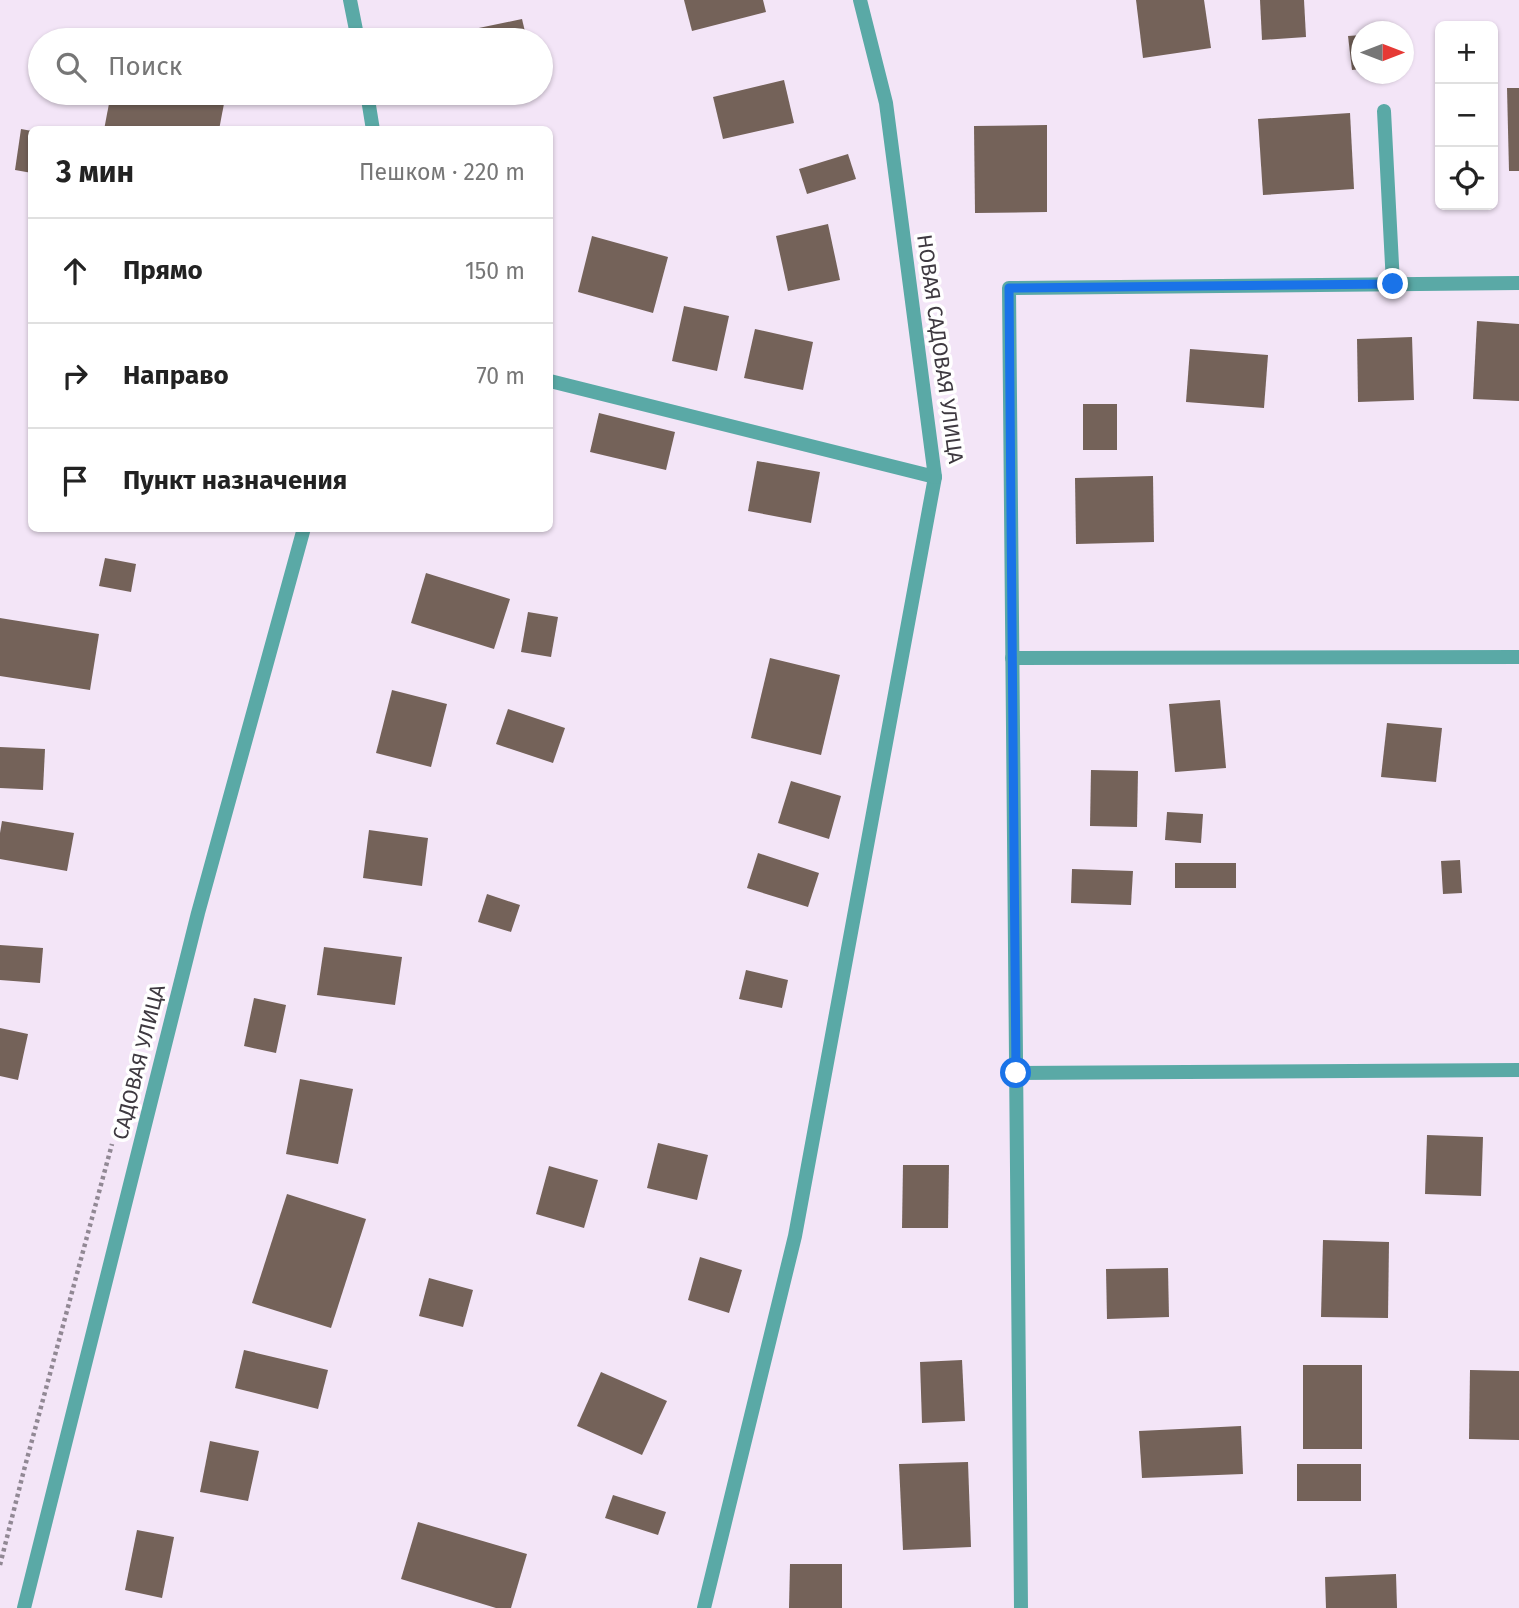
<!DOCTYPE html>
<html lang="ru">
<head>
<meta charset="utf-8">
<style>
	body { margin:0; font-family:"Fira Sans",sans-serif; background:#f6f6f6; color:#222 }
	.controls { position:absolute; right:21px; top:21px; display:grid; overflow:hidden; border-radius:10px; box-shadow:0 2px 5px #0004 }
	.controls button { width:63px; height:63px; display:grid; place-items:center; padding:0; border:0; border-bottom:2px solid #e0e0e0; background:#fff; color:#222; font:35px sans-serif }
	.compass { position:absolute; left:1351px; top:21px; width:63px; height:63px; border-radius:50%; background:#fff; box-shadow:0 2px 5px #0004; rotate:90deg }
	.stop { position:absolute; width:21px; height:21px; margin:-16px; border:5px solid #1a73e8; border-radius:50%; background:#fff }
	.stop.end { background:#1a73e8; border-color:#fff; box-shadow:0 2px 7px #0008 }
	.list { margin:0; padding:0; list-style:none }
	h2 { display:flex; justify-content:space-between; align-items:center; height:91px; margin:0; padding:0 28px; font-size:30px }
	h2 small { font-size:23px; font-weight:400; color:#767676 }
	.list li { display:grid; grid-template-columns:46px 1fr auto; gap:21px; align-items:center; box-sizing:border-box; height:105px; padding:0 28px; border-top:2px solid #e0e0e0 }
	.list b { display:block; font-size:26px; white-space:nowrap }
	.list em { font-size:23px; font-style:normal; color:#767676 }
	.icon { flex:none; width:38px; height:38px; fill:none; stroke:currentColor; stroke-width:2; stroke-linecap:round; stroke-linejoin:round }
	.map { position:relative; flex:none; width:1519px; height:1608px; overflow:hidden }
	.search { position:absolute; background:#fff; box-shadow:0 2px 5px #0004; left:28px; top:28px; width:525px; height:77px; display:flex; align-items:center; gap:18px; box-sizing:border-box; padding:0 24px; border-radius:38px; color:#767676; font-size:26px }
	.panel { position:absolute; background:#fff; box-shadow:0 2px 5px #0004; left:28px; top:126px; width:525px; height:406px; border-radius:10px }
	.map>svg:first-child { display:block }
	.building { fill:#746259 }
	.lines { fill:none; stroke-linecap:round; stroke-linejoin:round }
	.path { stroke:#918894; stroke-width:4.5; stroke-dasharray:3.5 3.5; stroke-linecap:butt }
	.service { stroke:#5aa9a6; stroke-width:14 }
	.minor { stroke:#5aa9a6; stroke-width:14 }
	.tertiary { stroke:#5aa9a6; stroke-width:14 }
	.route { stroke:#1a73e8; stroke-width:9 }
	.labels { text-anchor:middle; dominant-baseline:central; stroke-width:7; stroke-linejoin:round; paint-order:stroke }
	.street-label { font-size:21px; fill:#3e3940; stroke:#fff }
</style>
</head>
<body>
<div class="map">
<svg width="1519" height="1608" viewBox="0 0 1519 1608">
	<rect width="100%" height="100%" fill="#f3e5f7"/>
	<!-- building -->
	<g class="building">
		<path d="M684,0H763L766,12L692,31Z"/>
		<path d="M1136,0H1204L1211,48L1143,58Z"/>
		<path d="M1260,0H1304L1306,37L1262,40Z"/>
		<path d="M522,19L527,40H446L445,35Z"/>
		<path d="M56,34L85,39V40H55Z"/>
		<path d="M1362,35V69L1352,70L1348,36Z"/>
		<path d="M784,80L794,123L723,139L713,97Z"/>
		<path d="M1507,88H1519V171H1509Z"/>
		<path d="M111,93H226L219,130H104Z"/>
		<path d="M1350,113L1354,189L1263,195L1258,119Z"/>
		<path d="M1047,125V212L975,213L974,126Z"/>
		<path d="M21,129L32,131V173L15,170Z"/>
		<path d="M848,154L856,179L807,194L799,169Z"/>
		<path d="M828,224L840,280L788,291L776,236Z"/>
		<path d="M592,236L668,257L653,313L578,292Z"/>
		<path d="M684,306L729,316L717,371L672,361Z"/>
		<path d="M1477,321L1519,324V401L1473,399Z"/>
		<path d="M755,329L813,342L803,390L744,378Z"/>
		<path d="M1412,337L1414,400L1358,402L1357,339Z"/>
		<path d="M1190,349L1268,355L1264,408L1186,402Z"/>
		<rect x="1083" y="404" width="34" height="46"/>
		<path d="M599,413L675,432L666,470L590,452Z"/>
		<path d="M757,461L820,472L811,523L748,511Z"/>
		<path d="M1153,476L1154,542L1076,544L1075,478Z"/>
		<path d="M105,558L136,564L131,592L99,586Z"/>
		<path d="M426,573L510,599L494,649L411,623Z"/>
		<path d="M528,612L558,617L551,657L521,652Z"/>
		<path d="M0,618L99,634L90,690L0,676Z"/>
		<path d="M770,658L840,675L821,755L751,738Z"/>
		<path d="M392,690L447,704L431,767L376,753Z"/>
		<path d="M1220,700L1226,768L1175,772L1169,704Z"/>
		<path d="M508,709L565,728L553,763L496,744Z"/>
		<path d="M1387,723L1442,728L1436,782L1381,777Z"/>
		<path d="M0,747L45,749L43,790L0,788Z"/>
		<path d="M1091,770L1138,771L1137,827L1090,826Z"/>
		<path d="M791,781L841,796L829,839L778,823Z"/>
		<path d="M1167,812L1203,814L1201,843L1165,840Z"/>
		<path d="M2,821L74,833L67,871L0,859V833Z"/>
		<path d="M369,830L428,838L422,886L363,878Z"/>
		<path d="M758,853L819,873L808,907L747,888Z"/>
		<path d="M1460,860L1462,893L1443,894L1441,861Z"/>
		<rect x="1175" y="863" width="61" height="25"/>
		<path d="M1072,869L1133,871L1131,905L1071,903Z"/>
		<path d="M487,894L520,905L511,932L478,922Z"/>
		<path d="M0,945L43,948L40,983L0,980Z"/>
		<path d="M324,947L402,957L395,1005L317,995Z"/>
		<path d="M746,970L788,980L782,1008L739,999Z"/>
		<path d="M254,998L286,1005L276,1053L244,1046Z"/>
		<path d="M0,1028L28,1034L18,1080L0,1076Z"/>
		<path d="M300,1079L353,1089L338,1164L286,1154Z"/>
		<path d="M1427,1135L1483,1137L1481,1196L1425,1194Z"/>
		<path d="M658,1143L708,1155L697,1200L647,1188Z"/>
		<path d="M903,1165H949L948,1228H902Z"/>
		<path d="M549,1166L598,1180L584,1228L536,1214Z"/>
		<path d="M287,1194L366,1219L331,1328L252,1303Z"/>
		<path d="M1323,1240L1389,1242L1388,1318L1321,1317Z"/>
		<path d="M700,1257L742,1270L729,1313L688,1300Z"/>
		<path d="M1168,1268L1169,1317L1107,1319L1106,1269Z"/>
		<path d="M429,1278L473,1290L463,1327L419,1316Z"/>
		<path d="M244,1350L328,1370L318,1409L235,1388Z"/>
		<path d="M962,1360L965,1421L922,1423L920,1362Z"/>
		<rect x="1303" y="1365" width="59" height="84"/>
		<path d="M1470,1370L1519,1371V1440L1469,1439Z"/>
		<path d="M601,1372L667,1401L642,1455L577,1426Z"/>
		<path d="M1241,1426L1243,1474L1142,1478L1139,1431Z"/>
		<path d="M210,1441L259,1451L248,1501L200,1492Z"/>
		<path d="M968,1462L971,1547L903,1550L899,1464Z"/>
		<rect x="1297" y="1464" width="64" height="37"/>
		<path d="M613,1495L666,1512L658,1535L605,1518Z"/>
		<path d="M418,1522L527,1554L511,1608H496L401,1579Z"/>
		<path d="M137,1530L174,1537L162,1598L125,1590Z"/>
		<path d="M790,1564H842V1608H789Z"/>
		<path d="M1396,1574L1397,1608H1326L1325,1577Z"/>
	</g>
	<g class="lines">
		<!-- path -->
		<path class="path" d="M0,1565L24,1470L112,1144"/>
		<!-- service -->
		<g class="service">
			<path d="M1384,111L1393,284"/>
			<path d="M704,1608L795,1236L935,477"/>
		</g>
		<!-- minor -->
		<g class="minor">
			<path d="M550,381L935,477L886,103L860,0"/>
			<path d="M1012,658L1519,657"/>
			<path d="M1016,1073L1519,1070"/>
			<path d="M1021,1608L1009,288L1519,283"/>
		</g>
		<!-- tertiary -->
		<g class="tertiary">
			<path d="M350,0L358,40"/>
			<path d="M367,93L373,130"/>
			<path d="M24,1608L198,913L304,528"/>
		</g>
	</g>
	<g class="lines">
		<!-- route -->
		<path class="route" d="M1016,1073L1009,288L1393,284"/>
	</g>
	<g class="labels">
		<!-- street labels -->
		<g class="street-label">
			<text transform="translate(940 349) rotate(82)">НОВАЯ САДОВАЯ УЛИЦА</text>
			<text transform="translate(139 1062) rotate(-76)">САДОВАЯ УЛИЦА</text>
		</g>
	</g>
</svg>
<div class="controls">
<button>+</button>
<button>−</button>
<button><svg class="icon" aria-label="locate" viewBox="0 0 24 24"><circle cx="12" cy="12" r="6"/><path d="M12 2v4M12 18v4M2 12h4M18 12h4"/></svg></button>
</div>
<svg class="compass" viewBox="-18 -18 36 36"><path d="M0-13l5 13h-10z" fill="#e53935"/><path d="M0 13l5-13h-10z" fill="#767676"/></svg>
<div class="stop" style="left:1016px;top:1073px"></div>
<div class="stop end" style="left:1393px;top:284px"></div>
<div class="search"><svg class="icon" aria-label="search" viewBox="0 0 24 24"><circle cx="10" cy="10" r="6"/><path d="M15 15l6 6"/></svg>Поиск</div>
<section class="panel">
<h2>3 мин<small>Пешком · 220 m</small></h2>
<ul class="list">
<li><svg class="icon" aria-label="ahead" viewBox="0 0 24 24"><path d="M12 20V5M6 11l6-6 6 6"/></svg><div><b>Прямо</b></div><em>150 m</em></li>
<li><svg class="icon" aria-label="right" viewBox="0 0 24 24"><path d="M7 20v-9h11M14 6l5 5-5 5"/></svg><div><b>Направо</b></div><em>70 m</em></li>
<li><svg class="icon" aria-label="arrive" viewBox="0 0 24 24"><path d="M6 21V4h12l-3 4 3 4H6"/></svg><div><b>Пункт назначения</b></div></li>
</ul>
</section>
</div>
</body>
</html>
